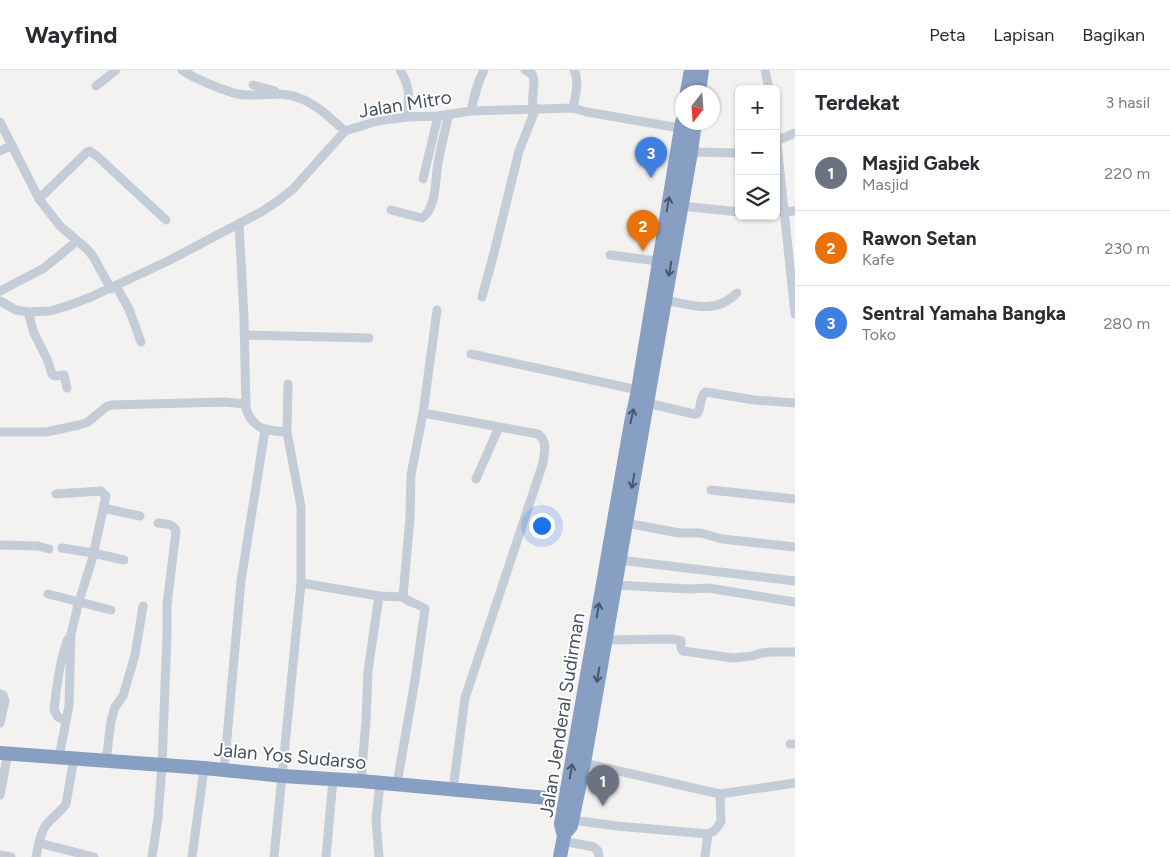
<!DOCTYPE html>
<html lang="id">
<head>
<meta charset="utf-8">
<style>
	body { margin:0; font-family:Figtree,sans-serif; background:#f7f7f7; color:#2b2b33 }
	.controls { position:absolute; right:15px; top:15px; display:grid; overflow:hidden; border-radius:8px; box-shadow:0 1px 4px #0004 }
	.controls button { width:45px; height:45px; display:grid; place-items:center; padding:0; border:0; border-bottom:1px solid #e1e1e2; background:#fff; color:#2b2b33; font:25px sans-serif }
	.compass { position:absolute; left:675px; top:15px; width:45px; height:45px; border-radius:50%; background:#fff; box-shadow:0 1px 4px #0004; rotate:197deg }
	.you { position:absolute; left:541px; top:455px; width:18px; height:18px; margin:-12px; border:4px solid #fff; border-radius:50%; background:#1a73e8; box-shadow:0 0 0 8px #1a73e833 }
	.badge { display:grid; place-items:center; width:32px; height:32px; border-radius:50%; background:#ea580c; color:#fff; font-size:16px; font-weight:700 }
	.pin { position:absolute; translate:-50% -41px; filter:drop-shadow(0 1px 2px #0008) }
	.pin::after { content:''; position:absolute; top:26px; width:18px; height:15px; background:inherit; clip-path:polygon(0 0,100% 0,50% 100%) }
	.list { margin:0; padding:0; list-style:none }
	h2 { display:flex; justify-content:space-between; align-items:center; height:65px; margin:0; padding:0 20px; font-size:21px }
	h2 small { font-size:16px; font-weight:400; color:#7c7c81 }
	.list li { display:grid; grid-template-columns:32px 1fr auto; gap:15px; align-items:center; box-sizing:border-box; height:75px; padding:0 20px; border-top:1px solid #e1e1e2 }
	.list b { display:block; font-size:19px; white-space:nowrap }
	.list p { margin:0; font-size:16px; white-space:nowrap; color:#7c7c81 }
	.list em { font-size:16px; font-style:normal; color:#7c7c81 }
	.icon { flex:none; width:28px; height:28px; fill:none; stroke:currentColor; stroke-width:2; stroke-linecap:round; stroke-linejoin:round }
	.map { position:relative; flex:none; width:795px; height:787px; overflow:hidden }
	header { display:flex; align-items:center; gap:30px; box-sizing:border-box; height:70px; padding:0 25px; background:#fff; border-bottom:1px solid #e1e1e2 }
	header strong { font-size:24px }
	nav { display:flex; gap:28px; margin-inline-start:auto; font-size:18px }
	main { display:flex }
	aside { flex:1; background:#fff }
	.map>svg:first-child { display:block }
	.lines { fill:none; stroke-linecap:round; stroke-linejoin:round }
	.minor { stroke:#c4ccd7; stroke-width:9 }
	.highway { stroke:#869fc3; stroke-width:14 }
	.oneway { stroke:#4a5766 }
	.labels { text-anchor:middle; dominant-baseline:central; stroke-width:4; stroke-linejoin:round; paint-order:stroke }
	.street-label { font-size:19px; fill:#475361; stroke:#fff }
</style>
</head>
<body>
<header>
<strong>Wayfind</strong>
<nav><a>Peta</a><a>Lapisan</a><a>Bagikan</a></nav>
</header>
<main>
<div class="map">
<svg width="795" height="787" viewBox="0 0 795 787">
	<rect width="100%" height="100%" fill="#f4f1f1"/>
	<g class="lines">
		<!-- minor -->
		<g class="minor">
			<path d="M182,0C193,8 232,25 246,25C263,26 282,21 299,28C317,34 331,49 345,61"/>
			<path d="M400,0C411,18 409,27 407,47"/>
			<path d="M525,0L532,4L534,10L532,39"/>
			<path d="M765,0L769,19"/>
			<path d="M253,15L275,21"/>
			<path d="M96,16L116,0"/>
			<path d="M573,38C575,27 580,11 574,0"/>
			<path d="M471,41C474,27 477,13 484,0"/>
			<path d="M0,52L39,129L60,156L88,180L94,188L111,219"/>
			<path d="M776,64L795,244"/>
			<path d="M776,71L795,63"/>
			<path d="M0,81L12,75"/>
			<path d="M691,82L739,83"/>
			<path d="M423,109L438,46"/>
			<path d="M39,129L87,82L90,81L98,87L166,150"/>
			<path d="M681,136L739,142"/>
			<path d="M391,140L422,148C437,138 435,109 438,93C441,77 445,60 449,44"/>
			<path d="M776,142L795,141"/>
			<path d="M239,153L244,248L246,339C253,360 268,361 287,362"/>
			<path d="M610,185L658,191"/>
			<path d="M116,216L129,239L141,272"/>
			<path d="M0,221L44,198L77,171"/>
			<path d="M482,227L494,183L519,81L536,38"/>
			<path d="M665,230C692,235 715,245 737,223"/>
			<path d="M0,231L16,240L28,242L50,241L67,236L91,227L168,191L261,142L278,131L293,119L345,61L377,51L407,47L438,46L471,41L573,38L587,42L685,59"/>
			<path d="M28,242L34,263L47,289L52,304L55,306L64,305L67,318"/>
			<path d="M244,265L369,268"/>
			<path d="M471,284L638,320"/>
			<path d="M647,333L694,344H697C702,337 699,326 706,322L754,330L795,333"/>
			<path d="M423,343L538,364C548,371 544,383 543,393L465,628L453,719"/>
			<path d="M0,362H46L79,355L88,352L106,337L111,335L224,332L246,334"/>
			<path d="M476,409L499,357"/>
			<path d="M711,420L795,429"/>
			<path d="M56,424L101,421L106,426L92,490L79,531L71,564L69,636L59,687"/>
			<path d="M103,438L140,446"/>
			<path d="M626,453L679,463H701L722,469L795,477"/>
			<path d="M0,475L38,476L49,479"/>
			<path d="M62,478L93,483L124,490"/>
			<path d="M619,490L795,511"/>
			<path d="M301,513L379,526L403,527C409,533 418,533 425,539L415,610L397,714"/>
			<path d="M615,515L689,519L708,518L795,532"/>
			<path d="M48,524L111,540"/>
			<path d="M403,527L410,447L411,405L423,343L437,240"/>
			<path d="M605,570L672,569L681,571V578L683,581L733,588L752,586L761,583L770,582H795"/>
			<path d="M0,624L3,625L5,631L0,653"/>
			<path d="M66,651L58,647L54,640C56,621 60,587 68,569"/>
			<path d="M790,674H795"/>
			<path d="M106,691L111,651L115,637L123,626L135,585L143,536"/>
			<path d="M584,693L720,724L795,713"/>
			<path d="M224,701L241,511L265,360"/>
			<path d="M361,711L366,651L368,601L379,526"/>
			<path d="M0,725L8,683"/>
			<path d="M572,750L617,756L708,764L714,761L721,752L720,724"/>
			<path d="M563,771L594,777L598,781L599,787"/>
			<path d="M39,773L94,787"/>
			<path d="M0,785L11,787"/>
			<path d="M36,787C38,777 40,763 46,755C52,748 60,742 66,734L74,688"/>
			<path d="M152,787L158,748L162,695L167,564V535L176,461C173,453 165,454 158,453"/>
			<path d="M192,787L204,698"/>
			<path d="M274,787L301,513V437L287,362L288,314"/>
			<path d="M326,787L333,709"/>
			<path d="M379,787L376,750L380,713"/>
			<path d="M705,787L708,764"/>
		</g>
		<!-- highway -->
		<g class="highway">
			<path d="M687,22L691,0"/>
			<path d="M699,22L702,0"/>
			<path d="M0,683L204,698L283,706L361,711L547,728"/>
			<path d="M567,761L571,756L584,693L691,82L695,52"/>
			<path d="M560,787L564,766L561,754L631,353L638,320L682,52"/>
		</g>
	</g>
	<!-- one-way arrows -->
	<defs><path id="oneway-shaft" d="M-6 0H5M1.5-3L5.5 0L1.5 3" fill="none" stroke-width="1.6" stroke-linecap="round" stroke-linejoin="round" transform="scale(1.25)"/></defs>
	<g class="oneway">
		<use href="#oneway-shaft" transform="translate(668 134) rotate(-80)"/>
		<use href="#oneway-shaft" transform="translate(670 199) rotate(100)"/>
		<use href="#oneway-shaft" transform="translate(632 346) rotate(-78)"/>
		<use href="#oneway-shaft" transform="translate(633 411) rotate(100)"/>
		<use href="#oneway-shaft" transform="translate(598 540) rotate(-80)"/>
		<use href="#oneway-shaft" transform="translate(598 605) rotate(100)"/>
		<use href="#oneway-shaft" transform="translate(571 701) rotate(-80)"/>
	</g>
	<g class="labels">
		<!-- street labels -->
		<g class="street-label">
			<text transform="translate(405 34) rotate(-9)">Jalan Mitro</text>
			<text transform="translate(562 645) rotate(-81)">Jalan Jenderal Sudirman</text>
			<text transform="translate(290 686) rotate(5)">Jalan Yos Sudarso</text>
		</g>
	</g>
</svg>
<div class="controls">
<button>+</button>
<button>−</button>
<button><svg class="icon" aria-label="layers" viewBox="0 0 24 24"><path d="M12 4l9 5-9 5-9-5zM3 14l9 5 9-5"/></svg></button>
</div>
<svg class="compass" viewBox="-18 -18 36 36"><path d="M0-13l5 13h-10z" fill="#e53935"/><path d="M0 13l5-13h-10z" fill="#7c7c81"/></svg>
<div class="you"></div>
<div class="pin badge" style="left:603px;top:736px;background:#6b7280">1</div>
<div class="pin badge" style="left:643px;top:181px;background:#e8710a">2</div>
<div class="pin badge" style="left:651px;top:108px;background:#3f7fe0">3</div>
</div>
<aside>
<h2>Terdekat<small>3 hasil</small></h2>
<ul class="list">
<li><span class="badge" style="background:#6b7280">1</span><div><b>Masjid Gabek</b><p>Masjid</p></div><em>220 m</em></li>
<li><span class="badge" style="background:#e8710a">2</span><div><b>Rawon Setan</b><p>Kafe</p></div><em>230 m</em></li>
<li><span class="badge" style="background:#3f7fe0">3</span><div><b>Sentral Yamaha Bangka</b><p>Toko</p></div><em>280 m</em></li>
</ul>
</aside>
</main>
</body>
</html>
